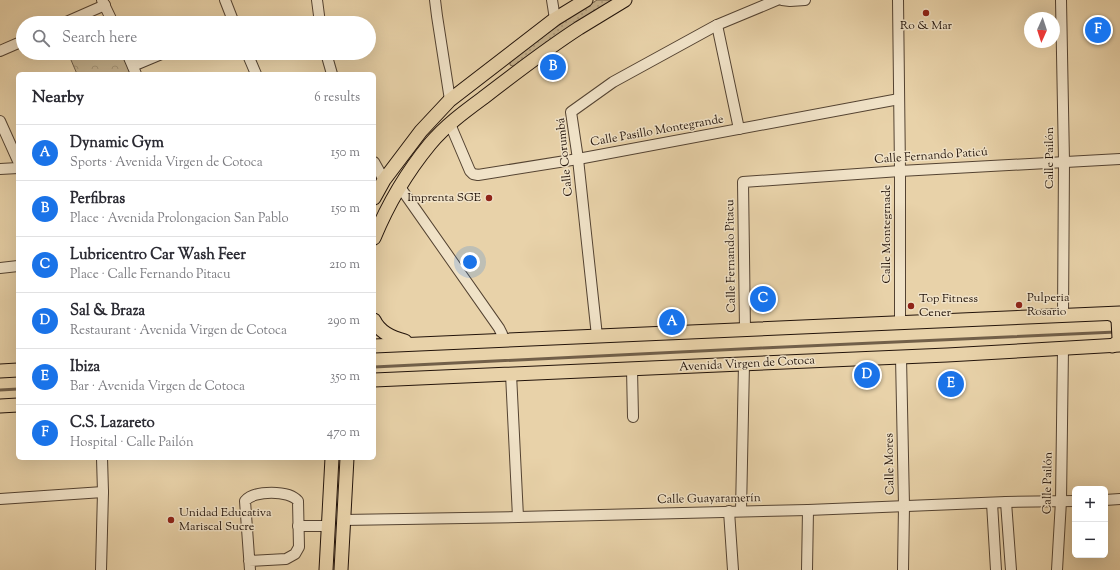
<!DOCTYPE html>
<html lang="en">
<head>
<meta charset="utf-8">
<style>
	body { margin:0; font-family:"Sorts Mill Goudy",serif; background:#f7f7f7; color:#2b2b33 }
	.controls { position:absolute; right:12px; bottom:12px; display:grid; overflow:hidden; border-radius:6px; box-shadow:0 4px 16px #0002 }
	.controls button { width:36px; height:36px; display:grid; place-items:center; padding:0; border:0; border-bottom:1px solid #e1e1e2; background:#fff; color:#2b2b33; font:20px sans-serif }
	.compass { position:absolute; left:1024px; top:12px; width:36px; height:36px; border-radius:50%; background:#fff; box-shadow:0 4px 16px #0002; rotate:183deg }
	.you { position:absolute; left:470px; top:262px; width:14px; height:14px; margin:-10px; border:3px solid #fff; border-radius:50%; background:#1a73e8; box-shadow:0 0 0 6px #1a73e833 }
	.badge { display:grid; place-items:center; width:26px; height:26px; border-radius:50%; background:#1a73e8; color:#fff; font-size:13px; font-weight:700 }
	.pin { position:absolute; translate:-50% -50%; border:2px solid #fff; box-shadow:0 1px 4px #0006 }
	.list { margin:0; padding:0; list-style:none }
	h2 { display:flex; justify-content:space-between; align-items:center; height:52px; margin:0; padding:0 16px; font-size:17px }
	h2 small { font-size:13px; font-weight:400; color:#7c7c81 }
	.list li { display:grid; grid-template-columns:26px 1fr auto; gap:12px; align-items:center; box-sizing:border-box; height:56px; padding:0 16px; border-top:1px solid #e1e1e2 }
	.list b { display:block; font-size:15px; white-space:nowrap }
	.list p { margin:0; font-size:13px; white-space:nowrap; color:#7c7c81 }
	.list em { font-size:13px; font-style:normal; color:#7c7c81 }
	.icon { flex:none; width:22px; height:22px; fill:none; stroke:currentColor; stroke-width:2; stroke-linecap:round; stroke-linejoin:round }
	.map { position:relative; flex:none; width:1120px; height:570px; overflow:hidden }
	.search { position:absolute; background:#fff; box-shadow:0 4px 16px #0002; left:16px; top:16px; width:360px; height:44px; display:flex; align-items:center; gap:10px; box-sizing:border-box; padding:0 14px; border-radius:22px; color:#7c7c81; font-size:15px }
	.panel { position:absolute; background:#fff; box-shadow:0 4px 16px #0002; left:16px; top:72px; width:360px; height:388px; border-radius:6px }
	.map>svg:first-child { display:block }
	.grass { fill:url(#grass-dots); stroke:#74624c }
	.park { fill:url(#park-crowns); stroke:#74624c }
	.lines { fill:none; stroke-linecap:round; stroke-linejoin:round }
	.stream { stroke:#715f49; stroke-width:3 }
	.minor-casing { stroke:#544332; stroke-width:12 }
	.major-casing { stroke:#22130a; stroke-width:15 }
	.minor { stroke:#f0e2c7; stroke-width:10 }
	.major { stroke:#e8d2a9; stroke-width:13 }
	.poi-dot { fill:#8f2418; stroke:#f0e2c7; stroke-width:1.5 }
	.labels { text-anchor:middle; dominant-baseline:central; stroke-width:3; stroke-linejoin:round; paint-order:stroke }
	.poi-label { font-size:12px; fill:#22130a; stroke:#f0e2c7; text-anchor:start }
	.street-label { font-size:12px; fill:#22130a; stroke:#f0e2c7 }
</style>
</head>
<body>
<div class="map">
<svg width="1120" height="570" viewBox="0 0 1120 570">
	<defs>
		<pattern id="grass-dots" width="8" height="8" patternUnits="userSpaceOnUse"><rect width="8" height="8" fill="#c6b28e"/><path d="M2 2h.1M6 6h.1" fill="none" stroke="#aa9879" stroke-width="1.8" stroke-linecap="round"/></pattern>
		<pattern id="park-crowns" width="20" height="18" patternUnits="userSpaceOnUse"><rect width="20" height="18" fill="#c6b28e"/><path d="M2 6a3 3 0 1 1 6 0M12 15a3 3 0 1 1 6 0" fill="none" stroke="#aa9879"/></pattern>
	</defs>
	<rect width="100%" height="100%" fill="#e8d2a9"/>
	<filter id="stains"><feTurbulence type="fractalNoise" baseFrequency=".005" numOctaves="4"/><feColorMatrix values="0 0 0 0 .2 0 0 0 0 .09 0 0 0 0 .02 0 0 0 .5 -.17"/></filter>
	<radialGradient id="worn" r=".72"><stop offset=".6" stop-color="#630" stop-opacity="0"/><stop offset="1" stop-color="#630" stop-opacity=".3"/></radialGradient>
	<!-- grass -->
	<path class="grass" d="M597,0H612L515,67L510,65V62L511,59L568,19Z"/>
	<!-- park -->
	<path class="park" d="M68,53H121L131,74H77Z"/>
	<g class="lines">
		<!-- stream -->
		<g class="stream">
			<path d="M374,367L761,348L1116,332"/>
			<path d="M0,390L18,389"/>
		</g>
		<!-- minor casing -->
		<g class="minor-casing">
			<g id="minor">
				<path d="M102,0L113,23"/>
				<path d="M225,0L234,23"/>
				<path d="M317,0L320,23"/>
				<path d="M435,0L437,16L450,100"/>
				<path d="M552,0L555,19"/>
				<path d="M782,0L790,1L805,0"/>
				<path d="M898,0L900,171V323"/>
				<path d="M1061,0L1064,161L1063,316"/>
				<path d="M64,23L105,5"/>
				<path d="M717,25L739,129"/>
				<path d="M0,51L23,41"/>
				<path d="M127,53L136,74"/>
				<path d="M247,53L256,74"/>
				<path d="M326,53L332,74"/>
				<path d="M133,66L164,53"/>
				<path d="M0,121L18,161"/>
				<path d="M450,124L470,171L473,174L478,175L578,159L899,99"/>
				<path d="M374,162L384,180"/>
				<path d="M0,169L18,168"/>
				<path d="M400,187L499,328L502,334L503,340"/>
				<path d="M0,268L18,266"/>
				<path d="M745,330L743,182L900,171L1120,159"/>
				<path d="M597,336L578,159L571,112L613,82L717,25L777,0"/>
				<path d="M901,357L904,506L903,570"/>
				<path d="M632,369L633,417"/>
				<path d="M511,374L518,517"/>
				<path d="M0,499L103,492"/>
				<path d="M1105,500L1120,499"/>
				<path d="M1006,502L1011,570"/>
				<path d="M992,503L996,570"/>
				<path d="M729,511L733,570"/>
				<path d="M741,511L744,364"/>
				<path d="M343,520L518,517L808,510L1006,502L1075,501"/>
				<path d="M298,526H328"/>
				<path d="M249,561L286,559L295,554L299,547L298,501C289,490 254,490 245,501L250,570"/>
				<path d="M101,570L103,492L102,458"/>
				<path d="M807,570L808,510"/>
				<path d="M1057,570L1061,501L1063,348"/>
			</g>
		</g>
		<!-- major casing -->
		<g class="major-casing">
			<g id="major">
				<path d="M374,198L384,180L421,131L450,100L555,19L586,0"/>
				<path d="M374,238C388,204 407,172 430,144C445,126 464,112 483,98C514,74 545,50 579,28C594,19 610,9 625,0"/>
				<path d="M1110,314L1114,315L1118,320L1119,338L1118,342L1112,346"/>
				<path d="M374,320C380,333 392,338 405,341"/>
				<path d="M374,346L1120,313"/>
				<path d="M0,371L18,370"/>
				<path d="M374,380L947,355L1120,345"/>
				<path d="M0,406L18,405"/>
				<path d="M326,570L332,458"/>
				<path d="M341,570L347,458"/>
			</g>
		</g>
		<!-- minor -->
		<use href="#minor" class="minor"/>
		<!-- major -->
		<use href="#major" class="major"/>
	</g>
	<!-- markers -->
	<g class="poi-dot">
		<circle cx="926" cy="13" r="4"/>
		<circle cx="489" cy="198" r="4"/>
		<circle cx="1019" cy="305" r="4"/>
		<circle cx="911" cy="306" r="4"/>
		<circle cx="171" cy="520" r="4"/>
	</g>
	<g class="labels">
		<!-- poi labels -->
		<g class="poi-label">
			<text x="926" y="26" text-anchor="middle">Ro &amp; Mar</text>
			<text x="481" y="198" text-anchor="end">Imprenta SGE</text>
			<text x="1027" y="298">Pulperia<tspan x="1027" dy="14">Rosario</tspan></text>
			<text x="919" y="299">Top Fitness<tspan x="919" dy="14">Cener</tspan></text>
			<text x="179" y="513">Unidad Educativa<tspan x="179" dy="14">Mariscal Sucre</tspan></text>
		</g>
		<!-- street labels -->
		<g class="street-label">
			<text transform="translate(657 131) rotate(-10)">Calle Pasillo Montegrande</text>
			<text transform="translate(931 156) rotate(-4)">Calle Fernando Paticú</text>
			<text transform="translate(565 157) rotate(-96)">Calle Corumbá</text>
			<text transform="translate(1050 158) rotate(-90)">Calle Pailón</text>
			<text transform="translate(887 234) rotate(-90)">Calle Montegrnade</text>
			<text transform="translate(731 256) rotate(-91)">Calle Fernando Pitacu</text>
			<text transform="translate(747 364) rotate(-3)">Avenida Virgen de Cotoca</text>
			<text transform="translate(890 464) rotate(-91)">Calle Mores</text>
			<text transform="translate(1048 483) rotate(-89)">Calle Pailón</text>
			<text transform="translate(709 499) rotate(-1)">Calle Guayaramerín</text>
		</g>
	</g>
	<rect width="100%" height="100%" filter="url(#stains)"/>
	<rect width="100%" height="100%" fill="url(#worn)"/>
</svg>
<div class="controls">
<button>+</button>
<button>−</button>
</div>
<svg class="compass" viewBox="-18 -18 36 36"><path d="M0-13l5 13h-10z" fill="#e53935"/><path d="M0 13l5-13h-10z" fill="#7c7c81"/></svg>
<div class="you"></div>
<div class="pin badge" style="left:672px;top:322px">A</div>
<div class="pin badge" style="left:553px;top:67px">B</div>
<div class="pin badge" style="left:763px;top:299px">C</div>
<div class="pin badge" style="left:867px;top:375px">D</div>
<div class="pin badge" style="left:951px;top:384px">E</div>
<div class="pin badge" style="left:1098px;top:30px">F</div>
<div class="search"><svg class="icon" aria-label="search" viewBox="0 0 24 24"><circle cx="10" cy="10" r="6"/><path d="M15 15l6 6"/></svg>Search here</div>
<section class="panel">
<h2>Nearby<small>6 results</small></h2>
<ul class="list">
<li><span class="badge">A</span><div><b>Dynamic Gym</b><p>Sports · Avenida Virgen de Cotoca</p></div><em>150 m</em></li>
<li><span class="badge">B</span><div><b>Perfibras</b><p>Place · Avenida Prolongacion San Pablo</p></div><em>150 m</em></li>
<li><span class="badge">C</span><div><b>Lubricentro Car Wash Feer</b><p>Place · Calle Fernando Pitacu</p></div><em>210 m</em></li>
<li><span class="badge">D</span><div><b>Sal &amp; Braza</b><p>Restaurant · Avenida Virgen de Cotoca</p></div><em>290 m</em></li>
<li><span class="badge">E</span><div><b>Ibiza</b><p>Bar · Avenida Virgen de Cotoca</p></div><em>350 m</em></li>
<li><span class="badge">F</span><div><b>C.S. Lazareto</b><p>Hospital · Calle Pailón</p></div><em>470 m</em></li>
</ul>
</section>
</div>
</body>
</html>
